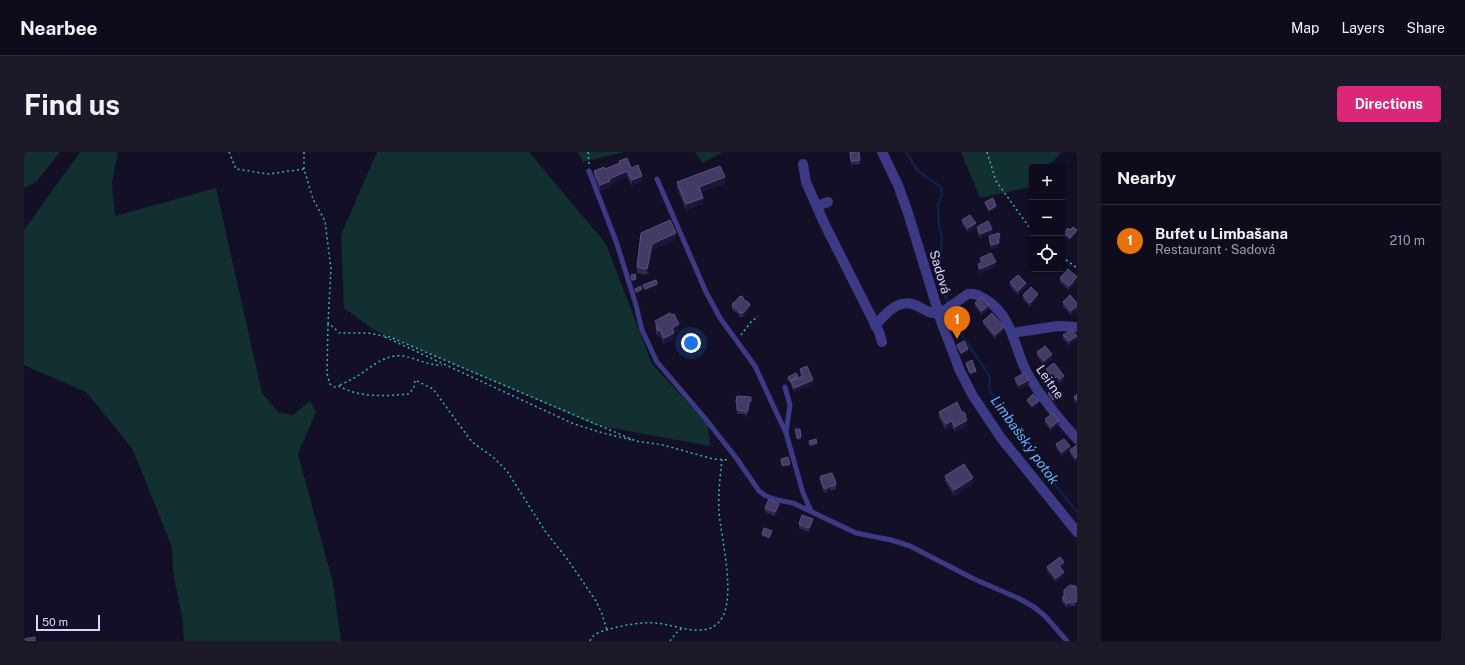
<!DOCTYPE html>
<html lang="en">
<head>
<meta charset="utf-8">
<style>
	body { margin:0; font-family:"Public Sans",sans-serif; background:#1c1929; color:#f1f3f6 }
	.controls { position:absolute; right:12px; top:12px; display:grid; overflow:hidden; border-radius:4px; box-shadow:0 1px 3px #0004 }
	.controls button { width:36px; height:36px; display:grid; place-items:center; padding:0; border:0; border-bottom:1px solid #2e2b3b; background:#0e0b1c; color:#f1f3f6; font:20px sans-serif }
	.scale { position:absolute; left:12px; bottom:10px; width:64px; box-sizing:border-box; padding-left:4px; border:2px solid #d9d4ff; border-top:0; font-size:11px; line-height:14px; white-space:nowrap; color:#d9d4ff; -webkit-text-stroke:3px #130f26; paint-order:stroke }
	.you { position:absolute; left:667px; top:191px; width:14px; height:14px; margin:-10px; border:3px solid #fff; border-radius:50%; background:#1a73e8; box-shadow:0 0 0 6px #1a73e833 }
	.badge { display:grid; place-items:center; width:26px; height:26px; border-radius:50%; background:#db2777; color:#fff; font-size:13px; font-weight:700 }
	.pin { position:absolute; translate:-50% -33px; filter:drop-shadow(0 1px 2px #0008) }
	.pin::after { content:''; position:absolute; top:21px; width:14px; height:12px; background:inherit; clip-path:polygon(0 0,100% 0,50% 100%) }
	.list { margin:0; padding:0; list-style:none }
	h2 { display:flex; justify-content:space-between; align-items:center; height:52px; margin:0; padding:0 16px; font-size:17px }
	h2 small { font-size:13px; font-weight:400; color:#9b9ba3 }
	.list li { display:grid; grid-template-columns:26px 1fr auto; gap:12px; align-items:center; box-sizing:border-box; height:72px; padding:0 16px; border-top:1px solid #2e2b3b }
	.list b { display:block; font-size:15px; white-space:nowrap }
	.list p { margin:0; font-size:13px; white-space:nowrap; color:#9b9ba3 }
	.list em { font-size:13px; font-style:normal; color:#9b9ba3 }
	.icon { flex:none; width:22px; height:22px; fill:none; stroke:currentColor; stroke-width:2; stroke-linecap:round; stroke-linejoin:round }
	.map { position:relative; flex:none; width:1053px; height:489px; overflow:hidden; border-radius:4px }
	header { display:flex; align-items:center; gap:24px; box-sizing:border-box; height:56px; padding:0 20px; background:#0e0b1c; border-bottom:1px solid #2e2b3b }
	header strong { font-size:19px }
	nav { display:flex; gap:22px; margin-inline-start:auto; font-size:14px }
	.intro { display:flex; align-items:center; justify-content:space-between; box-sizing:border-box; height:96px; padding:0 24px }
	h1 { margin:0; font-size:28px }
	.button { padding:10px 18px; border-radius:4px; background:#db2777; color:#fff; font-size:14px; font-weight:700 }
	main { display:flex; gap:24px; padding:0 24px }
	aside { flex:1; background:#0e0b1c; border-radius:4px; box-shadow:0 1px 3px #0004 }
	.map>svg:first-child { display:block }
	.green { fill:#12302f }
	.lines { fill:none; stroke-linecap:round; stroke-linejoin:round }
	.stream { stroke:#0c2248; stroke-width:2.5 }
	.path { stroke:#2fb8b0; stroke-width:1.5; stroke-dasharray:2 3; stroke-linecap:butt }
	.lane { stroke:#3d3a85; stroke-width:5 }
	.street { stroke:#3d3a85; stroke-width:10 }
	.wall { fill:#312854 }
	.shaded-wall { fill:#1d163a }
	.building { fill:#433a66; stroke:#5a527e }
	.labels { text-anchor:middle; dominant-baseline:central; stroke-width:4; stroke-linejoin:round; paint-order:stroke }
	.street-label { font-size:13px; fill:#d9d4ff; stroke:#130f26 }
	.water-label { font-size:14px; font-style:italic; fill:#62b6ff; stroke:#130f26 }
</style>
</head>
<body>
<header>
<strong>Nearbee</strong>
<nav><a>Map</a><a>Layers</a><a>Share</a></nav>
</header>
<div class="intro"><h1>Find us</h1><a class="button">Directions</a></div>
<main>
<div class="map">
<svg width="1053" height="489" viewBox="0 0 1053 489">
	<rect width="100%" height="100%" fill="#130f26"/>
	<!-- green -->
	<g class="green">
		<path d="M0,0H36L12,30L0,36Z"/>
		<path d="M56,0H94L88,31L91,64L192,36L238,241L254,260L269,263L286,249L292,260L274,302L309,431L317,489H160L159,471L149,420L148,395L108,296L62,240L0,213V78Z"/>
		<path d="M353,0H505L582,92L628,212L684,272L686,294L571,273L350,178L320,156L317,83Z"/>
		<path d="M554,0H600L559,10Z"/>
		<path d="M671,0H699L679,11Z"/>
		<path d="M937,0H1038L1023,15H1008V31L1005,35L956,46Z"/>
	</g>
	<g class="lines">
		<!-- stream -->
		<g class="stream">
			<path d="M882,0L894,19L917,35L918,42L914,52L915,74L918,85L916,108L913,114L914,123L924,152"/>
			<path d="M926,157L935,179L965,223L966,228L965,236L974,253L996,280L1032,334L1053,360"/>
		</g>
		<!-- path -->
		<g class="path">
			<path d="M205,0L212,17L244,22L280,17L289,47L301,69L307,117L304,171L316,181H344L366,185L612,289L639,293L689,307L705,308"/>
			<path d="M564,0L565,13"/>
			<path d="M963,0L972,29L1008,79"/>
			<path d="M280,17V0"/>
			<path d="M1038,105L1053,116"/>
			<path d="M304,172L303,222L306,232L310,235L315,234C335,246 362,244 385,242L390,235L391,228L409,237L448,290L469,305L483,319L521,379L544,408L572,449L578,462L583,478"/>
			<path d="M717,183L726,171L734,164"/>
			<path d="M361,185L550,272L579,281L608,288"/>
			<path d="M316,233C322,230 329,227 335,223C349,214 361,202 379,204C392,206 405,214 418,213"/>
			<path d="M566,489C569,481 579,479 586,477C601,473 616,470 631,471C650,472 677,486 693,472C715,454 697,386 695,360C694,343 696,325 698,308"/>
			<path d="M646,489L652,481L658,476"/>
		</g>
		<!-- lane -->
		<g class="lane">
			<path d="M565,19L593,92L612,153L618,178L633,210L680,265L713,307L735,339L742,344L753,348L769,351L832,381L867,388L886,394L948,426L996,447L1010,455L1021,464L1043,489"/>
			<path d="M633,27L682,140L696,166L731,214L747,249L762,281L779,341L787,359"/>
			<path d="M918,172L933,163"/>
			<path d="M761,235L766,253L762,281"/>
		</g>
		<!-- street -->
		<g class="street">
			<path d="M858,0L874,33L884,61L918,172L936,219L949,244L977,286L1053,380"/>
			<path d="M779,12L782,30L800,71L855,180L858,190"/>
			<path d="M793,54L804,50"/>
			<path d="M851,174C860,163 873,148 888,152C893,153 898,157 903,159C906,161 911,161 915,162L944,142C953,141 957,145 964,149C991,167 990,201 1006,226C1019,248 1036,268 1053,287"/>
			<path d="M988,181L1034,174L1053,175"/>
		</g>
	</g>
	<!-- wall -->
	<g class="wall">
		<path d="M826,0L836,8V12L827,13Z"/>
		<path d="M595,9L607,16L618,29L608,34L603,24L586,32V35L576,39L570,25V19L581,17L595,11Z"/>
		<path d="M653,30L701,31L677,40L679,52L662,58L653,36Z"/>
		<path d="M961,50L972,56L965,60L961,52Z"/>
		<path d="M938,68L952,75L944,80L938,72Z"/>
		<path d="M953,75L968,81L956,86L953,79Z"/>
		<path d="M1046,78L1053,80L1046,88L1040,83V81Z"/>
		<path d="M617,81L652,87L628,98L623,123L613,121V115Z"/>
		<path d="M965,84L976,89L975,90V95L967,97L965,88Z"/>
		<path d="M956,106L972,114L956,121L954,116V112L957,111Z"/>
		<path d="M1036,126L1053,129L1045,138L1036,130Z"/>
		<path d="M986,130L1002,135L994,143L986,134Z"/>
		<path d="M999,143L1014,146L1006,155L999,147Z"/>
		<path d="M712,149L726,157L719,165H716L713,161L708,158V154Z"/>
		<path d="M1039,150L1053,151V158L1047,163L1039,154Z"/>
		<path d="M951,151L965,157L958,163L951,154Z"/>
		<path d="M631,169L655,178L650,181V187L640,192L636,184L634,185L632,181Z"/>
		<path d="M959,169L980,179L971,187L959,172Z"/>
		<path d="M1048,178L1045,193L1039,187V183Z"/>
		<path d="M933,193L944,199L937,203L933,195Z"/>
		<path d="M1013,200L1028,206L1020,213L1013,204Z"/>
		<path d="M942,211L952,221L946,223L942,213Z"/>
		<path d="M776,217L789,232L770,240L767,233V231H766L764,227V225L774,226L777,225L776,221Z"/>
		<path d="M1022,217L1040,228L1036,231L1033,228L1030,231L1022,221Z"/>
		<path d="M991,226L1005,231L995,237L991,230Z"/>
		<path d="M1024,241L1036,245L1029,250L1024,243Z"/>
		<path d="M1053,242V252L1050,249V245Z"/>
		<path d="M1003,248L1015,251L1008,256L1003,250Z"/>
		<path d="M712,250L727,253L725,254L724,262L722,265L720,262H713V255L712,254Z"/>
		<path d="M915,260L942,267L943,274L931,280L928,275L922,278L915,266Z"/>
		<path d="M1021,267L1035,272L1027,279L1021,271Z"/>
		<path d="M771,279L777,285V287L773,288Z"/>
		<path d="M1032,292L1046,298L1038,304L1032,296Z"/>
		<path d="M1053,293L1052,310L1046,302V298Z"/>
		<path d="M757,307L766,312V314L758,315Z"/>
		<path d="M797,324L812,335L811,338H806L802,341L799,339L798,334L796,331Z"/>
		<path d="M921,324L949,332L930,344L921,329Z"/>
		<path d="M755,355L751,364L741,360V356Z"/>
		<path d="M789,371L785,380L775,376V372Z"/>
		<path d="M748,381L745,387L738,384V382Z"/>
		<path d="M1040,414L1037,416L1040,424L1032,430L1023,419V415Z"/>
		<path d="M1053,436V452L1051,454H1045L1043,456L1038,450V446Z"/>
	</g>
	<!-- shaded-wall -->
	<g class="shaded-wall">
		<path d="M603,19V24L586,32V35L576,39V33L585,27Z"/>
		<path d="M618,24V29L608,34V28Z"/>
		<path d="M701,25V31L675,41V35Z"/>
		<path d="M679,46V52L662,58V52Z"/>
		<path d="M972,54V56L965,60V58Z"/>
		<path d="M952,71V75L944,80V76Z"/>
		<path d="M968,77V81L956,86V82Z"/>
		<path d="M1053,78V80L1046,88V86Z"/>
		<path d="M652,81V87L628,98L623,123V117L628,92Z"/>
		<path d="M976,85V89L974,90V86Z"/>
		<path d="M975,91V95L967,97V93Z"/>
		<path d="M972,110V114L956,121V117Z"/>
		<path d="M1053,125V129L1045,138V134Z"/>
		<path d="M612,127V129L608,130V128Z"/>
		<path d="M1002,131V135L994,143V139Z"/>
		<path d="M633,132V134L621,139V137Z"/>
		<path d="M618,137V139L612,142V140Z"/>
		<path d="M1014,142V146L1006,155V151Z"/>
		<path d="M726,153V157L719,165V161Z"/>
		<path d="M965,153V157L958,163V159Z"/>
		<path d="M1053,154V158L1047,163V159Z"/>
		<path d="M655,172V178L648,182V176Z"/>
		<path d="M980,175V179L971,187V183Z"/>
		<path d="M636,178V184L634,185V179Z"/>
		<path d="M650,181V187L640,192V186Z"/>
		<path d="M1053,184V188L1045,193V189Z"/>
		<path d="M944,197V199L937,203V201Z"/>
		<path d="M1028,202V206L1020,213V209Z"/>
		<path d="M952,219V221L946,223V221Z"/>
		<path d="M1033,224V228L1030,231V227Z"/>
		<path d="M1040,224V228L1036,231V227Z"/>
		<path d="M789,228V232L770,240V236Z"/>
		<path d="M1005,228V231L995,237V233Z"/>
		<path d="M1036,243V245L1029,250V248Z"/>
		<path d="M727,249V253L725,254L724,262L722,265V261L725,250Z"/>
		<path d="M1015,249V251L1008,256V254Z"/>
		<path d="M942,263L943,274L931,280V275L941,264Z"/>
		<path d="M928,269V275L922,278V272Z"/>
		<path d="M1035,269V272L1027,279V275Z"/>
		<path d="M793,291V293L786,295V293Z"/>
		<path d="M1046,294V298L1038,304V300Z"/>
		<path d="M949,326V332L930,344V338Z"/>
		<path d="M806,334V338L802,341V337Z"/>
		<path d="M755,352V355L751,364V360Z"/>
		<path d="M789,367V371L785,380V376Z"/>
		<path d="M1040,410V414L1035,418V414Z"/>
		<path d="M1040,420V424L1032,430V426Z"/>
		<path d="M1053,449V452L1051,454V450Z"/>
		<path d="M1045,450V454L1043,456V452Z"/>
	</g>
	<!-- building -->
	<g class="building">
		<path d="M826,0H835L836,8L827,9Z"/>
		<path d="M603,6L607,16L614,13L618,24L608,28L603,19L585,27L586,29L576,33L570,19L580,15L581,17L596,11L595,9Z"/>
		<path d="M696,14L701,25L675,35L679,46L662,52L653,30Z"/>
		<path d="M969,46L972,54L965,58L961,50Z"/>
		<path d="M946,63L952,71L944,76L938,68Z"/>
		<path d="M646,68L652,81L628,92L623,117L613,115L617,81Z"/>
		<path d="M964,69L968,77L956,82L953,75Z"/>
		<path d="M1049,75L1053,78L1046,86L1040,81L1044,76L1046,78Z"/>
		<path d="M975,81L976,85L974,86L975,91L967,93L965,84Z"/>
		<path d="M967,101L972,110L956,117L954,112L958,111L956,106Z"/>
		<path d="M1044,117L1053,125L1045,134L1036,126Z"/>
		<path d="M611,122L612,127L608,128L607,123Z"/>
		<path d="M994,123L1002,131L994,139L986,130Z"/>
		<path d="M632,128L633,132L621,137L619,133Z"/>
		<path d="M617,134L618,137L612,140L611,137Z"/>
		<path d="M1007,135L1014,142L1006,151L999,143Z"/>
		<path d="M1046,143L1053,151V154L1047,159L1039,150Z"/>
		<path d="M718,144L721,149L724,150L726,153L719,161H716L713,157L708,154L709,151L712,149L715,145Z"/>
		<path d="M958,145L965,153L958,159L951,151Z"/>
		<path d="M646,161L647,163L650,162L655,172L648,176L650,181L640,186L636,178L634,179L632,175L634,174L631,169Z"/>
		<path d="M968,161L980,175L971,183L959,169Z"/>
		<path d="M1048,178L1053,184L1045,189L1039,183Z"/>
		<path d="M940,189L944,197L937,201L933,193Z"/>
		<path d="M1021,194L1028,202L1020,209L1013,200Z"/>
		<path d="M948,208L952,219L946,221L942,211Z"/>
		<path d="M1030,211L1040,224L1036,227L1033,224L1030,227L1022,217Z"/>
		<path d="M783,214L789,228L770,236L767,229L779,224L776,217Z"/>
		<path d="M772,221L774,225L766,229L764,225Z"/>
		<path d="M1001,221L1005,228L995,233L991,226Z"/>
		<path d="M1031,236L1036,243L1029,248L1024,241Z"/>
		<path d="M1009,242L1015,249L1008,254L1003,248Z"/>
		<path d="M1053,242V248L1050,245Z"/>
		<path d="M713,244L727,245V249L725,250L724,258L722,261L720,259L713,258V252L712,250Z"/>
		<path d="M933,250L938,261L940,260L942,263L941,264L943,268L931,275L928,269L922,272L915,260Z"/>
		<path d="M1029,261L1035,269L1027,275L1021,267Z"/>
		<path d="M771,277H776L777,285L773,286Z"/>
		<path d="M792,287L793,291L786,293L785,289Z"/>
		<path d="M1040,287L1046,294L1038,300L1032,292Z"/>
		<path d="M1053,293V305L1052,306L1046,298Z"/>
		<path d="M764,305L766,312L758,313L757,307Z"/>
		<path d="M940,312L949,326L930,338L921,324Z"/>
		<path d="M808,321L812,331L811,334H806L802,337L799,335L798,330L796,327L797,324Z"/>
		<path d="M745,347L755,352L751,360L741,356Z"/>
		<path d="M778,363L789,367L785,376L775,372Z"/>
		<path d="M740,376L748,379L745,385L738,382Z"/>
		<path d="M1036,405L1040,410L1035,414L1040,420L1032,426L1023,415Z"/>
		<path d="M1046,433L1051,434L1053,436V449L1051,450H1045L1043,452L1038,446L1040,444V438Z"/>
		<path d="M11,485V489H0V487Z"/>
	</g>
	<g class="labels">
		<!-- street labels -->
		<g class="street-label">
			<text transform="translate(916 120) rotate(73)">Sadová</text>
			<text transform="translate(1026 230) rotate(55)">Leitne</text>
		</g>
		<!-- water labels -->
		<g class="water-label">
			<text transform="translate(1001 288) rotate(54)">Limbašský potok</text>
		</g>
	</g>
</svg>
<div class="controls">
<button>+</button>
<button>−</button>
<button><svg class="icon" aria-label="locate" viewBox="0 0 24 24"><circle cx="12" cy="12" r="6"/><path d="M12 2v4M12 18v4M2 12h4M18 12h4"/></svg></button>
</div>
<div class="scale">50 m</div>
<div class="you"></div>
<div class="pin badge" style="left:933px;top:187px;background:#e8710a">1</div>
</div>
<aside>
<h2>Nearby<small></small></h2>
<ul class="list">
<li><span class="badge" style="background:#e8710a">1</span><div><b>Bufet u Limbašana</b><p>Restaurant · Sadová</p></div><em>210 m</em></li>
</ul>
</aside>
</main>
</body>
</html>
